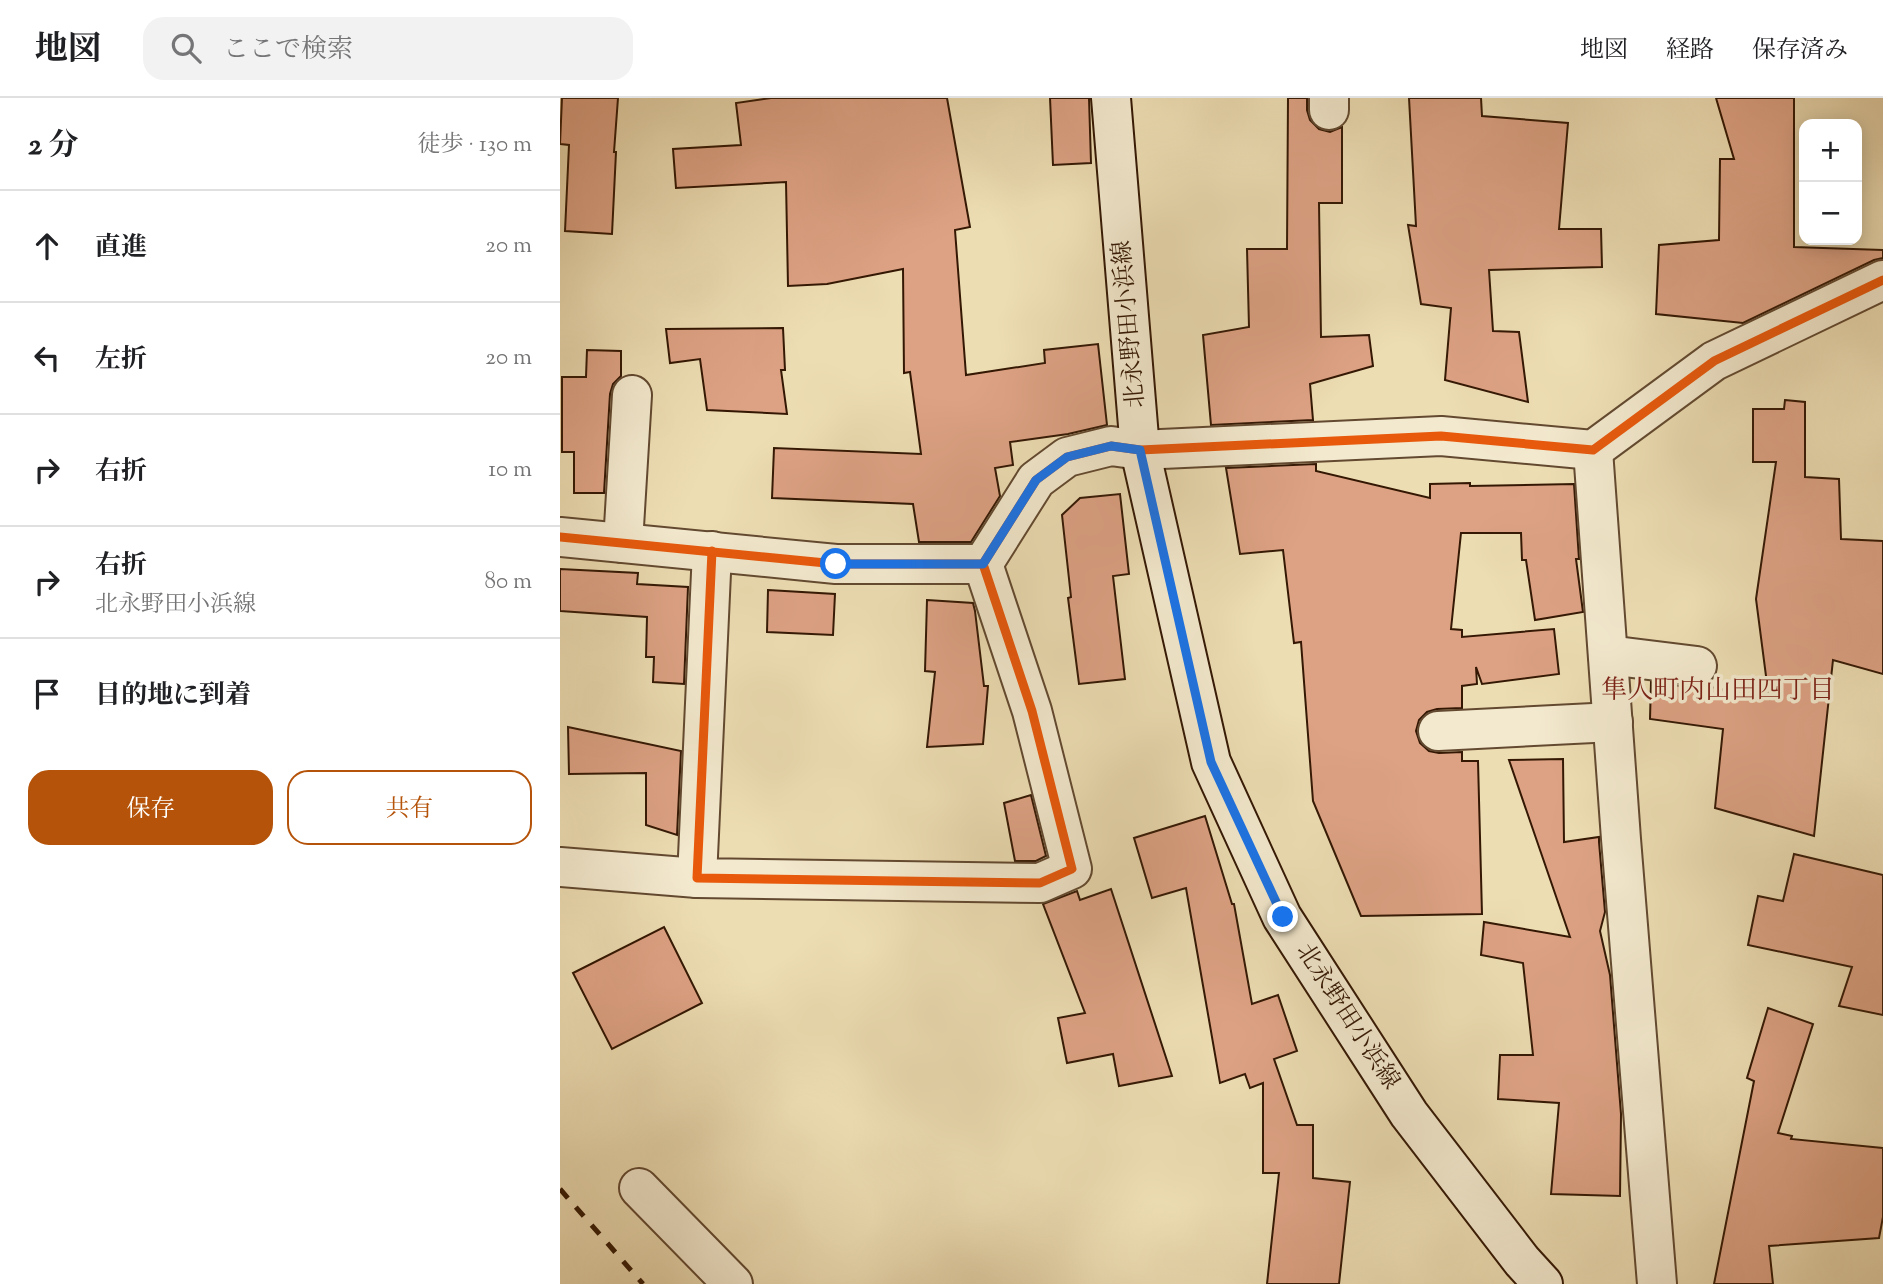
<!DOCTYPE html>
<html lang="ja">
<head>
<meta charset="utf-8">
<style>
	body { margin:0; font-family:"Sorts Mill Goudy","Noto Serif JP",serif; background:#f2f2f2; color:#202124 }
	.controls { position:absolute; right:21px; top:21px; display:grid; overflow:hidden; border-radius:14px; box-shadow:0 4px 18px #0003 }
	.controls button { width:63px; height:63px; display:grid; place-items:center; padding:0; border:0; border-bottom:2px solid #e0e0e0; background:#fff; color:#202124; font:35px sans-serif }
	.stop { position:absolute; width:21px; height:21px; margin:-16px; border:5px solid #1a73e8; border-radius:50%; background:#fff }
	.stop.end { background:#1a73e8; border-color:#fff; box-shadow:0 2px 7px #0008 }
	.list { margin:0; padding:0; list-style:none }
	h2 { display:flex; justify-content:space-between; align-items:center; height:91px; margin:0; padding:0 28px; font-size:30px }
	h2 small { font-size:23px; font-weight:400; color:#757577 }
	.list li { display:grid; grid-template-columns:46px 1fr auto; gap:21px; align-items:center; box-sizing:border-box; height:112px; padding:0 28px; border-top:2px solid #e0e0e0 }
	.list b { display:block; font-size:26px; white-space:nowrap }
	.list p { margin:0; font-size:23px; white-space:nowrap; color:#757577 }
	.list em { font-size:23px; font-style:normal; color:#757577 }
	.actions { display:flex; gap:14px; padding:21px 28px }
	.actions a { flex:1; padding:16px 0; border:2px solid #b45309; border-radius:21px; text-align:center; font-size:24px; color:#b45309 }
	.actions .main { background:#b45309; color:#fff }
	.icon { flex:none; width:38px; height:38px; fill:none; stroke:currentColor; stroke-width:2; stroke-linecap:round; stroke-linejoin:round }
	.map { position:relative; flex:none; width:1323px; height:1186px; overflow:hidden }
	header { display:flex; align-items:center; gap:42px; box-sizing:border-box; height:98px; padding:0 35px; background:#fff; border-bottom:2px solid #e0e0e0 }
	header strong { font-size:33px }
	nav { display:flex; gap:38px; margin-inline-start:auto; font-size:24px }
	.search { width:490px; height:63px; background:#f2f2f2; display:flex; align-items:center; gap:18px; box-sizing:border-box; padding:0 24px; border-radius:21px; color:#757577; font-size:26px }
	main { display:flex }
	aside { flex:1; background:#fff }
	.map>svg:first-child { display:block }
	.building { fill:#dda284; stroke:#341804; stroke-width:2 }
	.lines { fill:none; stroke-linecap:round; stroke-linejoin:round }
	.street-casing { stroke:#624930; stroke-width:42 }
	.secondary-casing { stroke:#341804; stroke-width:42 }
	.street { stroke:#f3e9ce; stroke-width:38 }
	.secondary { stroke:#f3e9ce; stroke-width:38 }
	.rail { stroke:#341804; stroke-width:5; stroke-dasharray:12 12; stroke-linecap:butt }
	.cycleway-casing { stroke:#f3e9ce; stroke-width:13 }
	.cycleway { stroke:#e8590c; stroke-width:9 }
	.route { stroke:#1a73e8; stroke-width:9 }
	.labels { text-anchor:middle; dominant-baseline:central; stroke-width:7; stroke-linejoin:round; paint-order:stroke }
	.street-label { font-size:24px; fill:#341804; stroke:#f3e9ce }
	.neighbourhood-label { font-size:26px; fill:#7a1f14; stroke:#f3e9ce }
</style>
</head>
<body>
<header>
<strong>地図</strong>
<div class="search"><svg class="icon" aria-label="search" viewBox="0 0 24 24"><circle cx="10" cy="10" r="6"/><path d="M15 15l6 6"/></svg>ここで検索</div>
<nav><a>地図</a><a>経路</a><a>保存済み</a></nav>
</header>
<main>
<aside>
<h2>2 分<small>徒歩 · 130 m</small></h2>
<ul class="list">
<li><svg class="icon" aria-label="ahead" viewBox="0 0 24 24"><path d="M12 20V5M6 11l6-6 6 6"/></svg><div><b>直進</b></div><em>20 m</em></li>
<li><svg class="icon" aria-label="left" viewBox="0 0 24 24"><path d="M17 20v-9H6M10 6l-5 5 5 5"/></svg><div><b>左折</b></div><em>20 m</em></li>
<li><svg class="icon" aria-label="right" viewBox="0 0 24 24"><path d="M7 20v-9h11M14 6l5 5-5 5"/></svg><div><b>右折</b></div><em>10 m</em></li>
<li><svg class="icon" aria-label="right" viewBox="0 0 24 24"><path d="M7 20v-9h11M14 6l5 5-5 5"/></svg><div><b>右折</b><p>北永野田小浜線</p></div><em>80 m</em></li>
<li><svg class="icon" aria-label="arrive" viewBox="0 0 24 24"><path d="M6 21V4h12l-3 4 3 4H6"/></svg><div><b>目的地に到着</b></div></li>
</ul>
<div class="actions"><a class="main">保存</a><a>共有</a></div>
</aside>
<div class="map">
<svg width="1323" height="1186" viewBox="0 0 1323 1186">
	<rect width="100%" height="100%" fill="#edddb3"/>
	<filter id="stains"><feTurbulence type="fractalNoise" baseFrequency=".00286" numOctaves="4"/><feColorMatrix values="0 0 0 0 .2 0 0 0 0 .09 0 0 0 0 .02 0 0 0 .5 -.17"/></filter>
	<radialGradient id="worn" r=".72"><stop offset=".6" stop-color="#630" stop-opacity="0"/><stop offset="1" stop-color="#630" stop-opacity=".3"/></radialGradient>
	<!-- building -->
	<g class="building">
		<path d="M2,0H58L54,54H56L52,136L5,133L9,47L0,46Z"/>
		<path d="M211,0H387L410,129L395,132L406,277L485,265L484,252L538,246L547,327L508,336L450,344L453,367L435,370L440,398L411,444H359L353,406L212,400L214,350L361,356L350,274L344,275L343,171L267,186L228,188L226,84L116,90L113,51L181,47L176,5Z"/>
		<path d="M490,0H529L531,65L493,67Z"/>
		<path d="M728,0H747V12L750,22L759,31L770,34L782,29V105H759L761,239L809,237L813,268L750,286L753,322L651,327L643,237L689,229L687,151H727Z"/>
		<path d="M849,0H921L922,18L1008,25L999,131H1041L1042,169L929,172L933,233L959,234L968,304L885,282L891,210L861,206L848,127L856,128Z"/>
		<path d="M1156,0H1234V149L1323,152V160L1314,162L1183,225L1096,216L1099,147L1159,142L1160,61H1174Z"/>
		<path d="M223,230L225,272H221L227,316L147,312L140,261L110,265L106,231Z"/>
		<path d="M27,252L61,253V278L53,286L50,296L44,395H14V354H2V279H26Z"/>
		<path d="M1225,302L1245,304V379L1279,381L1281,441L1323,443V576L1273,562L1254,738L1155,710L1163,631L1090,621L1091,584L1134,590L1146,588L1209,601L1196,501L1216,364H1193V311H1224Z"/>
		<path d="M756,366V373L870,400V386L910,385V388L1014,386L1019,461H1016L1023,514L975,522L966,462H962L961,435H901L891,531L902,532V539L994,531L999,576L922,586L916,569L917,586L902,588V610L877,611L867,614L859,622L856,633L860,645L869,653L879,655L902,654V663H918L922,816L801,818L753,703L741,544L734,545L723,452L680,456L666,370Z"/>
		<path d="M560,396L569,476L553,478L565,581L519,586L508,500L511,499L502,417L520,400Z"/>
		<path d="M0,471L78,475L77,486L128,489L124,586L93,584L94,559H86L87,519L0,513Z"/>
		<path d="M208,492L275,496L273,537L207,534Z"/>
		<path d="M367,502L413,505L415,513L424,588H428L423,646L367,649L375,574L365,573Z"/>
		<path d="M8,629L121,653L117,737L86,727V675L9,676Z"/>
		<path d="M1003,661L1004,744L1039,739V744L1045,814L1040,833L1050,877L1061,1016L1060,1098L991,1096L999,1005L938,1001L940,957H973L963,865L921,857L924,824L1010,839L949,662Z"/>
		<path d="M471,697L486,758L476,763H455L444,705Z"/>
		<path d="M645,718L672,806H674L692,906L718,897L737,953L714,961L737,1027H753V1080L790,1084L779,1186H707L719,1075H703V985L690,990L685,976L660,985L626,790L592,800L574,740Z"/>
		<path d="M1234,756L1323,777V917L1279,908L1292,869L1188,847L1198,798L1223,803Z"/>
		<path d="M551,791L612,978L559,988L553,956L507,965L498,920L525,915L483,806L517,793L520,802Z"/>
		<path d="M104,829L142,905L52,951L13,875Z"/>
		<path d="M1208,910L1253,926L1218,1035L1232,1038L1231,1041L1323,1050V1119L1319,1140L1209,1148L1213,1186H1154L1194,983L1187,980Z"/>
	</g>
	<g class="lines">
		<!-- street casing -->
		<g class="street-casing">
			<g id="street">
				<path d="M769,12V0"/>
				<path d="M1033,352L1061,741L1097,1186"/>
				<path d="M0,439L276,466H423L476,382L507,359L551,348L580,352L881,338L1033,352L1154,263L1323,182"/>
				<path d="M63,445L72,297"/>
				<path d="M152,453L137,780L480,785L512,771L472,613L423,466"/>
				<path d="M1048,557L1137,568"/>
				<path d="M878,633L1053,624"/>
				<path d="M0,769L137,780"/>
				<path d="M79,1090L173,1186"/>
			</g>
		</g>
		<!-- secondary casing -->
		<g class="secondary-casing">
			<path id="secondary" d="M551,0L580,352L651,664L722,819L849,1016L962,1163L983,1186"/>
		</g>
		<!-- street -->
		<use href="#street" class="street"/>
		<!-- secondary -->
		<use href="#secondary" class="secondary"/>
		<!-- rail -->
		<path class="rail" d="M0,1091L83,1186"/>
		<!-- cycleway casing -->
		<g class="cycleway-casing">
			<g id="cycleway">
				<path d="M0,439L276,466H423L476,382L507,359L551,348L580,352L881,338L1033,352L1154,263L1323,182"/>
				<path d="M152,453L137,780L480,785L512,771L472,613L423,466"/>
			</g>
		</g>
		<!-- cycleway -->
		<use href="#cycleway" class="cycleway"/>
	</g>
	<g class="lines">
		<!-- route -->
		<path class="route" d="M276,466H423L476,382L507,359L551,348L580,352L651,664L723,819"/>
	</g>
	<g class="labels">
		<!-- street labels -->
		<g class="street-label">
			<text transform="translate(570 226) rotate(-95)">北永野田小浜線</text>
			<text transform="translate(787 919) rotate(57)">北永野田小浜線</text>
		</g>
		<!-- neighbourhood labels -->
		<g class="neighbourhood-label">
			<text x="1158" y="593">隼人町内山田四丁目</text>
		</g>
	</g>
	<rect width="100%" height="100%" filter="url(#stains)"/>
	<rect width="100%" height="100%" fill="url(#worn)"/>
</svg>
<div class="controls">
<button>+</button>
<button>−</button>
</div>
<div class="stop" style="left:276px;top:466px"></div>
<div class="stop end" style="left:723px;top:819px"></div>
</div>
</main>
</body>
</html>
